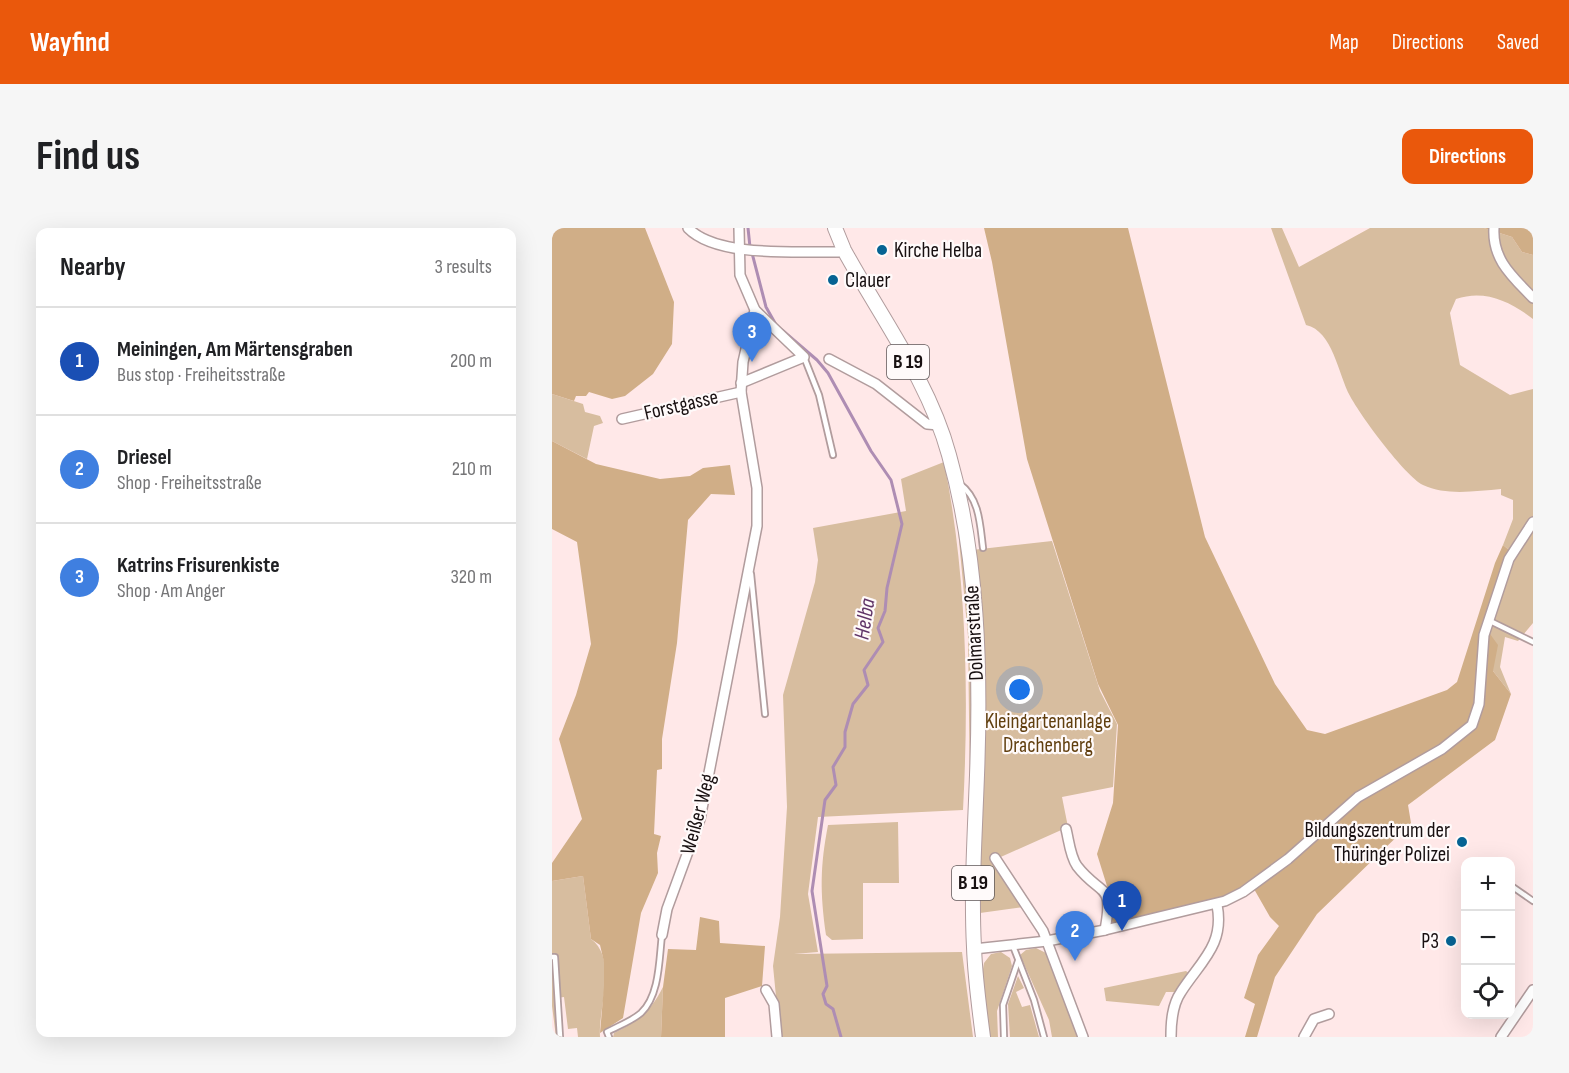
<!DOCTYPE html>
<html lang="en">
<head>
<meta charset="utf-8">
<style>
	body { margin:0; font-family:"Sofia Sans Condensed",sans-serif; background:#f6f6f6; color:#202124 }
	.controls { position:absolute; right:18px; bottom:18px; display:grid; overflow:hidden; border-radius:12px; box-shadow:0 6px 24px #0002 }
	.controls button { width:54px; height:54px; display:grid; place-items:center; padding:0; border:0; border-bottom:2px solid #e0e0e0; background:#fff; color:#202124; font:30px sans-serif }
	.you { position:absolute; left:468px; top:462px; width:21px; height:21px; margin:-15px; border:4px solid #fff; border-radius:50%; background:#1a73e8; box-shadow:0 0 0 9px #1a73e833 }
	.badge { display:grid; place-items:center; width:39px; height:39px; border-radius:50%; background:#ea580c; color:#fff; font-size:20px; font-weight:700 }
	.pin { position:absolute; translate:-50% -50px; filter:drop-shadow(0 2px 3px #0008) }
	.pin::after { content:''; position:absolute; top:32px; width:21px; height:18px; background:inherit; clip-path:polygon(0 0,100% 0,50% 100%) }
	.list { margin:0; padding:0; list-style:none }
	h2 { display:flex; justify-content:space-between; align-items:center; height:78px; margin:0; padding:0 24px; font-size:26px }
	h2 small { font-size:20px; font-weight:400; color:#757577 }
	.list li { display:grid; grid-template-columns:39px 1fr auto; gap:18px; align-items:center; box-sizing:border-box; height:108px; padding:0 24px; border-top:2px solid #e0e0e0 }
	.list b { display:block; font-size:22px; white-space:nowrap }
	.list p { margin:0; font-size:20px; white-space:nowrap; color:#757577 }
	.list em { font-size:20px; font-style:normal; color:#757577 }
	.icon { flex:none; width:33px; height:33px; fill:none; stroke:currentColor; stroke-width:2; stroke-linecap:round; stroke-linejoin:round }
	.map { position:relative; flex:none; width:981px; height:809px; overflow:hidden; border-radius:12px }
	header { display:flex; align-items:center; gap:36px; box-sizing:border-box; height:84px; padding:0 30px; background:#ea580c; color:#fff }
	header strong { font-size:28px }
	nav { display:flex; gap:33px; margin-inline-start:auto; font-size:21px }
	.intro { display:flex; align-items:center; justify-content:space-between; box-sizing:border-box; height:144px; padding:0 36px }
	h1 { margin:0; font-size:42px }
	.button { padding:15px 27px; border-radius:12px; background:#ea580c; color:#fff; font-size:21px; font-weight:700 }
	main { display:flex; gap:36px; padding:0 36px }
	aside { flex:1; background:#fff; border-radius:12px; box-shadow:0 6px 24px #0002 }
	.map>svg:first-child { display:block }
	.green { fill:#d7bd9f }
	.forest { fill:#d0ae87 }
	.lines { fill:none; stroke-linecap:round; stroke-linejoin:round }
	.stream { stroke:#ae8db3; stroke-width:3 }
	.lane-casing { stroke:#b19c9d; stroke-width:8 }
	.street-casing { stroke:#b19c9d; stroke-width:12 }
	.primary-casing { stroke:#b19c9d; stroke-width:16 }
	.lane { stroke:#fff; stroke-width:4.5 }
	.street { stroke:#fff; stroke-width:9 }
	.primary { stroke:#fff; stroke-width:14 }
	.poi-dot { fill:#066393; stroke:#fffafa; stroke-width:2 }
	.labels { text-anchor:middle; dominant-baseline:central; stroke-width:4.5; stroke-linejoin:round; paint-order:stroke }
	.shield { fill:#fffafa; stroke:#5d5657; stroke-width:1.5 }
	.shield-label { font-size:20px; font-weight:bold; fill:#181011 }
	.poi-label { font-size:21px; fill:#181011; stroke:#fffafa; text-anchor:start }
	.street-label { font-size:21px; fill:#181011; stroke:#fffafa }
	.park-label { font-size:21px; fill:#613f0f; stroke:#fffafa }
	.water-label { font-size:22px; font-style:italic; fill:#603467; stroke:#fffafa }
</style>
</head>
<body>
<header>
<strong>Wayfind</strong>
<nav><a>Map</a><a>Directions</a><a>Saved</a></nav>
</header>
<div class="intro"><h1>Find us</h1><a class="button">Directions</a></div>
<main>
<aside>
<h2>Nearby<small>3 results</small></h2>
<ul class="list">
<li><span class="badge" style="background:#1a4fb4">1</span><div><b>Meiningen, Am Märtensgraben</b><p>Bus stop · Freiheitsstraße</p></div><em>200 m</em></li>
<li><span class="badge" style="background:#3f7fe0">2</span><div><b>Driesel</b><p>Shop · Freiheitsstraße</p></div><em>210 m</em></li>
<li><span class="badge" style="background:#3f7fe0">3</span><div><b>Katrins Frisurenkiste</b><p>Shop · Am Anger</p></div><em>320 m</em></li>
</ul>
</aside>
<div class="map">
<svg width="981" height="809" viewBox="0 0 981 809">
	<rect width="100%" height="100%" fill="#ffe8e8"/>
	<!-- green -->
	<g class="green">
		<path d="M719,0H730L747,39L818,0H932L960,9L970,24L981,27V91C958,73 932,61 904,71L898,85L908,137L958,167L981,161V395L966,413L953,409L948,439L959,466L941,443L930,404L957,322L951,317L961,291V272L949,267V261C924,263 894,268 871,257C853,248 808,187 798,168C786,146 781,103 754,97Z"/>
		<path d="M0,166L31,176L33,184L48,188L51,195L42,198L35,231L0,213Z"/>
		<path d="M392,234C415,348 417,467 411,582L266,589L256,666L266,724L242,726L410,724L421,809H228L221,738L228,689L235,579L231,467L263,354L266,332L261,300L354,283L349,251Z"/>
		<path d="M403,270C424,366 425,471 418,569L416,408Z"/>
		<path d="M500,313L548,463L565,496L561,559L510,569L516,599L442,632L472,679L428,685L430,494L420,322Z"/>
		<path d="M346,594L347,655H311V711L280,712L274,707C268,664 268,639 276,597Z"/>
		<path d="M31,648L39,711C66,731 46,780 48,809H26L25,800L16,801L12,769L5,770L9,809H4L0,778V653Z"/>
		<path d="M484,720L496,726L527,809H500L497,792L468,727L474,722Z"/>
		<path d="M449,724L458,730L460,738L445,783L446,809H437L430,747L432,735L439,726Z"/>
		<path d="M634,743L638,746L623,764H614L607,778L554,773L552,760Z"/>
		<path d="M466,748L472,760L464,764L470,779L478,777L487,809H458L456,776Z"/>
		<path d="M111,759L109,809H61L62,805C86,793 99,783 111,759Z"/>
	</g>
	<!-- forest -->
	<g class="forest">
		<path d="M0,0H93L122,74L120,116L101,146L73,168L60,171L37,164L34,168H24L22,173L0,166Z"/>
		<path d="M432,0H576L653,309L723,456L755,502L773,506L895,462L905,454L943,335L951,317L957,322L930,404L938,406L946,417L941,443L959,466L943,512L856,577L859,595L765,686L723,749L705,809H693L703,776L692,770L706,727L727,698L718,689L698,654L665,673L564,697L559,694L560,674L545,626L561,575L566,497L546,456L475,231L440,34Z"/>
		<path d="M932,0H981V27L970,24L960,9Z"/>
		<path d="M0,213L44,236L108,251L138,248L151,240L178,237L183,267L159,266L136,292L125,415L110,511V541L105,542L102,606L109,608L105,625L106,645L89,685L71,790L48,805L52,758V734L48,717L39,711L31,648L0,653V635L30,591L7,511L24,467L39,416L25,314L0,301Z"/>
		<path d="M148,689L167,693L168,715L213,718L210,758L173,770V809H109L111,759L116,721L144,722Z"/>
	</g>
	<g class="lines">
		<!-- stream -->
		<g class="stream">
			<path d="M196,0L198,19"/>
			<path d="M200,25L214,79L223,95"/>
			<path d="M230,102L265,132L276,145L319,223L339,252L350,296L335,360L333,383L326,400L331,414L312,442L316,457L301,476L293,504V519L281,539L284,557L273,572L260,663L275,758L271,766L274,776L281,781L289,809"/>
		</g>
		<!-- lane casing -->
		<g class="lane-casing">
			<g id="lane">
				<path d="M252,129L267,167L281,227"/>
				<path d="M408,256C428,271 428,297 431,320"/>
				<path d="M199,346L213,486"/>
				<path d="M936,392L981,414"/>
				<path d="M958,657L981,673"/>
				<path d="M461,718L482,772L492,809"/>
				<path d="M0,729H3L8,809"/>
				<path d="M57,809L55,804C66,798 80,793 89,785C108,767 107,731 110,707"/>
				<path d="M452,809L451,777L466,733"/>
			</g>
		</g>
		<!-- street casing -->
		<g class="street-casing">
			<g id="street">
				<path d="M136,0C165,30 246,23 286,24L292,22"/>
				<path d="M942,0C940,32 961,49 981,70"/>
				<path d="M277,131L324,156L375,196L387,197"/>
				<path d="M189,155L252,129L203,82"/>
				<path d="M70,191L189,164"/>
				<path d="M514,601C517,613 518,628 525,638C549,669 562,653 553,702"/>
				<path d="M443,630L491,703L531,809"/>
				<path d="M110,707L115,681L148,591L205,298V260L189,164L191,134L203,82L188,47L187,0"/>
				<path d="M422,721L495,713L553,702L673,673L691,664L736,631L806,569L890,521L920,497L927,476L932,407L957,331L981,294"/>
				<path d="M214,762L222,776L225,809"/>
				<path d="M619,809C619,794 620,777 629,764C648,734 673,717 665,677"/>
				<path d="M752,809L762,791L777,786"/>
				<path d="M949,809L981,762"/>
			</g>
		</g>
		<!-- primary casing -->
		<g class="primary-casing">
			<path id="primary" d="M283,0L292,22C328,88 377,153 397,227C426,329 429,441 425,547C423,604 419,661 422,719C423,749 427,779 431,809"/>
		</g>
		<!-- lane -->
		<use href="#lane" class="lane"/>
		<!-- street -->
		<use href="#street" class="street"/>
		<!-- primary -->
		<use href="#primary" class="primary"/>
	</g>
	<!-- markers -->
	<g class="poi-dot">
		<circle cx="330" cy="22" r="6"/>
		<circle cx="281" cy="52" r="6"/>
		<circle cx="910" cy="614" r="6"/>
		<circle cx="899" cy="713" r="6"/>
	</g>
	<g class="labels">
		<!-- shield labels -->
		<g class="shield">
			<rect x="335" y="117" width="42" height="34" rx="4.5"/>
			<rect x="400" y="638" width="42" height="34" rx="4.5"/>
		</g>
		<g class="shield-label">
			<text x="356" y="134">B 19</text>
			<text x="421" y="655">B 19</text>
		</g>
		<!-- poi labels -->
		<g class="poi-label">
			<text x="342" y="22">Kirche Helba</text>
			<text x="293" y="52">Clauer</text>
			<text x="898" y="602" text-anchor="end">Bildungszentrum der<tspan x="898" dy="24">Thüringer Polizei</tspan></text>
			<text x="887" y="713" text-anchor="end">P3</text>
		</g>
		<!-- street labels -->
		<g class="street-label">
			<text transform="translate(129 177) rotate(-13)">Forstgasse</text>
			<text transform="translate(422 405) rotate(-93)">Dolmarstraße</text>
			<text transform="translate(146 586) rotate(-75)">Weißer Weg</text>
		</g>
		<!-- park labels -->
		<g class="park-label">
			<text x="496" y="493">Kleingartenanlage<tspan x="496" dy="24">Drachenberg</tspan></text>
		</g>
		<!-- water labels -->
		<g class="water-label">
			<text transform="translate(313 391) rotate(-81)">Helba</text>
		</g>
	</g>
</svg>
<div class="controls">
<button>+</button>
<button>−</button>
<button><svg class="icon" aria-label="locate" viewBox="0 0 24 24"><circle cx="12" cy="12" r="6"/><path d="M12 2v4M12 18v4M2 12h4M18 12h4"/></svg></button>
</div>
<div class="you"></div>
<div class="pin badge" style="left:570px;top:703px;background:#1a4fb4">1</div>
<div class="pin badge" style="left:523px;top:733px;background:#3f7fe0">2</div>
<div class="pin badge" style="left:200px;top:134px;background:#3f7fe0">3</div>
</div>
</main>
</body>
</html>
